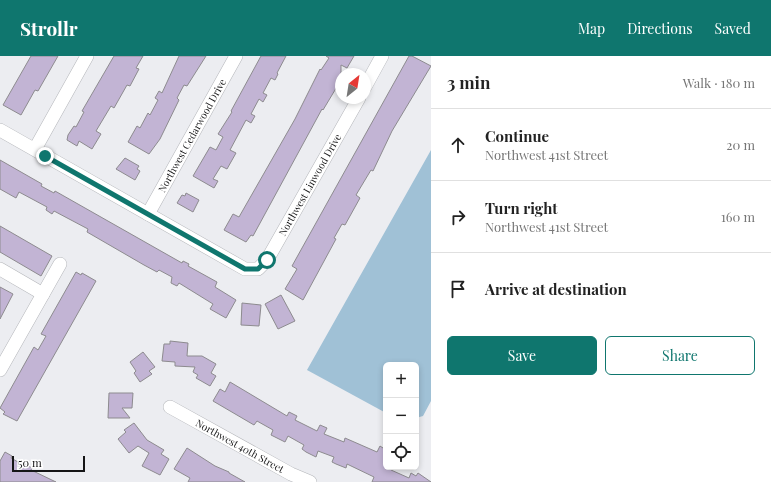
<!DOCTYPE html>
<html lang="en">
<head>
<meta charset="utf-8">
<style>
	body { margin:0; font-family:"Playfair Display",serif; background:#f6f6f6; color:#222 }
	.controls { position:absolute; right:12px; bottom:12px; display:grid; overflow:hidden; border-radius:6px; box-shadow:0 2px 6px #0003 }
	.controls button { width:36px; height:36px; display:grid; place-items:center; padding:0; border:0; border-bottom:1px solid #e0e0e0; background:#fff; color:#222; font:20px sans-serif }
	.compass { position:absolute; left:335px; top:12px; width:36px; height:36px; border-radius:50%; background:#fff; box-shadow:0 2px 6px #0003; rotate:30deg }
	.scale { position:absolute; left:12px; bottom:10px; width:73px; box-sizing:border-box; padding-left:4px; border:2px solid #151516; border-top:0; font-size:11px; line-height:14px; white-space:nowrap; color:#151516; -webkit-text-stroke:3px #fff; paint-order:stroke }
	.stop { position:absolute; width:12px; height:12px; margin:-9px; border:3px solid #0f766e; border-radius:50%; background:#fff }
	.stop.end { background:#0f766e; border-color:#fff; box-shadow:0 1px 4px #0008 }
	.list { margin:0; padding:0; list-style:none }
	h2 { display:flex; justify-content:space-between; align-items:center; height:52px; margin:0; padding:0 16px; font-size:17px }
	h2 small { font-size:13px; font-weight:400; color:#767676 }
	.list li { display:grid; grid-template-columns:26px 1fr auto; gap:12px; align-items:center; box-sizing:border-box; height:72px; padding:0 16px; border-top:1px solid #e0e0e0 }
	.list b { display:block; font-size:15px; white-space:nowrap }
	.list p { margin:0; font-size:13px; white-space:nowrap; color:#767676 }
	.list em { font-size:13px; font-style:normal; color:#767676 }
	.actions { display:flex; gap:8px; padding:12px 16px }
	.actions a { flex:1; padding:9px 0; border:1px solid #0f766e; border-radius:6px; text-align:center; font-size:14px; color:#0f766e }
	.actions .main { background:#0f766e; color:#fff }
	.icon { flex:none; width:22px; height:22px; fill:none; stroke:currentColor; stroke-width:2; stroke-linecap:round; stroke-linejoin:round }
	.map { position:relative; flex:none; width:431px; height:426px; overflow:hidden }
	header { display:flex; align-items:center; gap:24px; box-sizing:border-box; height:56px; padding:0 20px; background:#0f766e; color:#fff }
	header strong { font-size:19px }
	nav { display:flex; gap:22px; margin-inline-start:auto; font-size:14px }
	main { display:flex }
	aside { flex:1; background:#fff }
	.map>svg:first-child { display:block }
	.water { fill:#a0c1d6 }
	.building { fill:#c2b4d4; stroke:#8d8b8f }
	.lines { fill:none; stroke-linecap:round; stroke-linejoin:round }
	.minor-casing { stroke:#b4b6ba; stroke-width:14 }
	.minor { stroke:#fff; stroke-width:13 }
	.route { stroke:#0f766e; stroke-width:5 }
	.labels { text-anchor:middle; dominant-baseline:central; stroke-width:3; stroke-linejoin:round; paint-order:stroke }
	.street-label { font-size:10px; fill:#151516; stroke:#fff }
</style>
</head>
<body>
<header>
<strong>Strollr</strong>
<nav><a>Map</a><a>Directions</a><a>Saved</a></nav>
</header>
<main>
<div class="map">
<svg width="431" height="426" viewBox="0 0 431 426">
	<rect width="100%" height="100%" fill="#ecedf1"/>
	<!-- water -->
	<path class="water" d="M431,94V345L423,360L416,362V309H386V357L307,314Z"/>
	<!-- building -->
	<g class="building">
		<path d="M31,0H58L38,35L35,34L21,59L3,49Z"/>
		<path d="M114,0H143L136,12L139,13L130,30L127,29L114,52L111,50L96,75L101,78L92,93L79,85L77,90L67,84L68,79L74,70L76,71L84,56L82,55Z"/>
		<path d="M179,0H206L187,30L184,29L177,42L179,44L160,83L149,98L128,86L137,70L140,72L148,57L150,59L158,44L155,42L159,35L162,37Z"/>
		<path d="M261,0H286L277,17L278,18L275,24L271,22L263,37L267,39L263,46L259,43L251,58L255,60L251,67L246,64L230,94L236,97L227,113L221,110L213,123L218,125L214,132L193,120L210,91L216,94L223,81L218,78L232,56L231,55Z"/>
		<path d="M326,0H354L347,12L341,9V24L323,54L322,53L253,180L251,179L246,186L224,174L233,158L239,161L295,63L320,13L321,14L329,2Z"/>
		<path d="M409,0H412L431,10L392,75L373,115L371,114L356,139L360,142L345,169L342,168L334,182L336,183L303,244L285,233L297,213L292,210Z"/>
		<path d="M125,102L139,110L137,113L140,115L135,124L116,113Z"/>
		<path d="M0,104L42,128L41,130L54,137L55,135L182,207L183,205L189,208L188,210L217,226L215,231L236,244L226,262L210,253L213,248L179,227L177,230L171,227L172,221L159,214L157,216L144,209L87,176L88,173L54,155L52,158L46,154L47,151L19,136L16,142L0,133Z"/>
		<path d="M186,137L199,144L193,156L177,147L182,139L185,140Z"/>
		<path d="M0,170L52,200L41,220L0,196Z"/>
		<path d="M76,216L81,219L82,217L96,225L17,365L3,358L5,356L0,352L34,291L38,294L46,280L41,278Z"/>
		<path d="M0,231L13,238L0,263Z"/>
		<path d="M281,239L295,265L278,273L265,248Z"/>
		<path d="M242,247L261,249L259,270L241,269Z"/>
		<path d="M170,285L188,287L187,300H202L216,308L211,317L216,320L210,330L196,322L198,319L193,316L195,311L175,310V306L162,305L164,288H170Z"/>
		<path d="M143,296L155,311L149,315L152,318L140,326L134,317L136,315L130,306Z"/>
		<path d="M230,326L287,360L289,356L297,360L295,364L317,375L320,369L327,372L324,378L344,386L345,382L377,396L380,390L386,394V411H392L391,414L409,422L411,417L416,420L418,417L431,426H372L374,421L347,408L346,412L336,408L332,406L334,401L318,395L316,401L306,396L302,393L304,389L288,380L285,386L271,379L273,374L257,365L254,369L213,345L220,333L225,336Z"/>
		<path d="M109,337H133L132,352H122L130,362H108Z"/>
		<path d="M134,367L147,384L164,394L161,398L169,403L160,419L142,410L149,397L138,390L129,397L118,383L126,376L124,374Z"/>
		<path d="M187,392L215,410L229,416V417L245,426H188L190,422L174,413Z"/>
		<path d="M5,396L12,400L11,402L25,410V408L32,412L31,414L56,426H0V405Z"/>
	</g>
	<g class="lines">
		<!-- minor casing -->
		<g class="minor-casing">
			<g id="minor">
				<path d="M365,31L382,0"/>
				<path id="s1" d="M0,74L245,213H258L267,204L359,42"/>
				<path d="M35,93L87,0"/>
				<path id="s2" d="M148,158L236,0"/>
				<path d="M0,213L43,238"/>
				<path d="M0,314L60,208"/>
				<path id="s3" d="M170,351L291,418L310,426"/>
			</g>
		</g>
		<!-- minor -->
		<use href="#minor" class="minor"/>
	</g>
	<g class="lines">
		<!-- route -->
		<path class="route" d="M45,100L245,213H258L267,204"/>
	</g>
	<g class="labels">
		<!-- street labels -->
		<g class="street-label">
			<text stroke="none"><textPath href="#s2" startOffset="90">Northwest Cedarwood Drive</textPath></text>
			<text stroke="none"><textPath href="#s1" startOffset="394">Northwest Linwood Drive</textPath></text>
			<text stroke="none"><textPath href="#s3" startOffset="80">Northwest 40th Street</textPath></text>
		</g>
	</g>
</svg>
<div class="controls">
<button>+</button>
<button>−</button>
<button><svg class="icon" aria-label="locate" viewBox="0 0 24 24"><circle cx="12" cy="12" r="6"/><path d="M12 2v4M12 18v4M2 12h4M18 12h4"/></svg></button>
</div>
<svg class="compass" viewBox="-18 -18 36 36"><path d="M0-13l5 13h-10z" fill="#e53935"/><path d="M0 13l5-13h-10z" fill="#767676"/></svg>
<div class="scale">50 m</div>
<div class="stop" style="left:267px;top:204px"></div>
<div class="stop end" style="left:45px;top:100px"></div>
</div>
<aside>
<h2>3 min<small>Walk · 180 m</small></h2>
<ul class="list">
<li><svg class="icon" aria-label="ahead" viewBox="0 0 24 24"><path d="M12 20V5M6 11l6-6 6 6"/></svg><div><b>Continue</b><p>Northwest 41st Street</p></div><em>20 m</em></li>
<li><svg class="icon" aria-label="right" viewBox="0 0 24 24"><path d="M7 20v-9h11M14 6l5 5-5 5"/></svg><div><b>Turn right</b><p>Northwest 41st Street</p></div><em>160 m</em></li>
<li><svg class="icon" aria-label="arrive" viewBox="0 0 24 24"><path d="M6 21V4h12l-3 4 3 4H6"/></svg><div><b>Arrive at destination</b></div></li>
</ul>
<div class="actions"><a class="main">Save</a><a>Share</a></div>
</aside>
</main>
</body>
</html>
